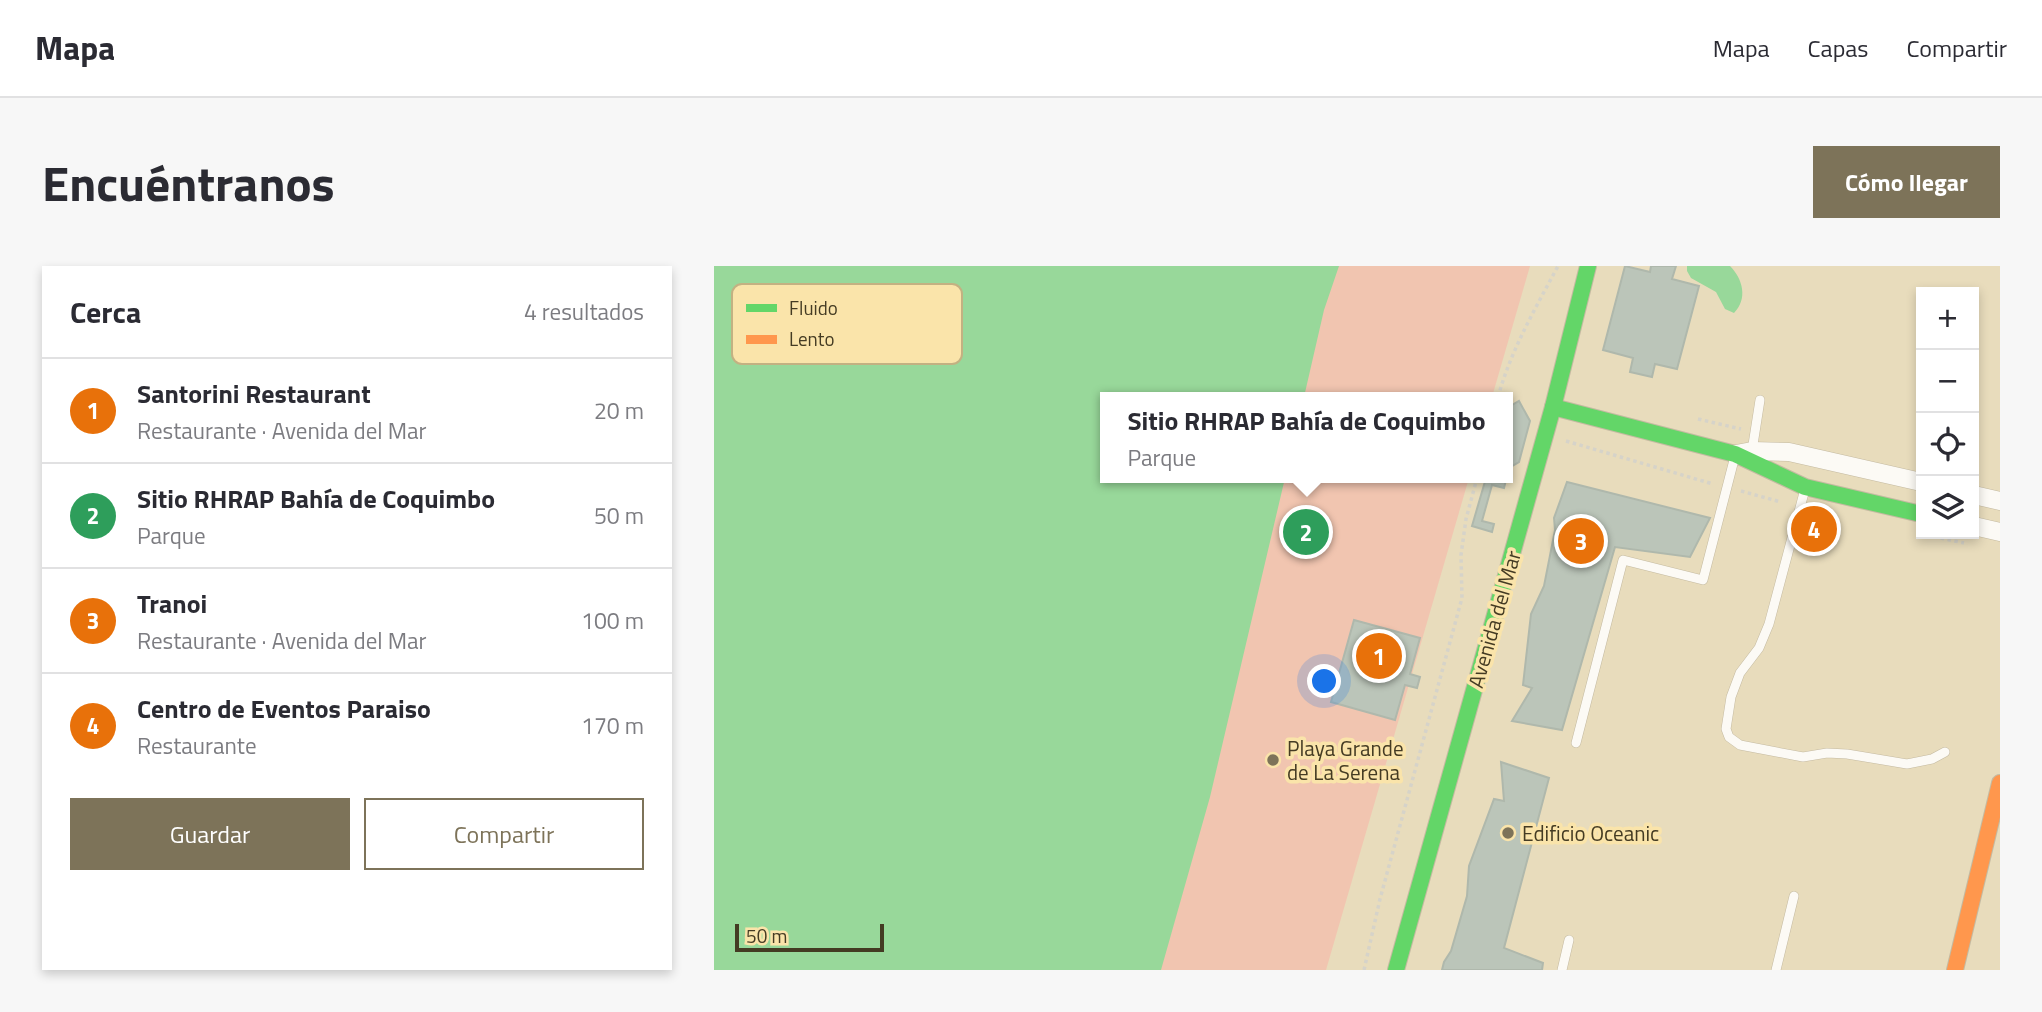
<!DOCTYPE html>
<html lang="es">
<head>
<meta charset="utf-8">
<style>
	body { margin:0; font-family:"Titillium Web",sans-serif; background:#f7f7f7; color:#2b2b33 }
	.controls { position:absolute; right:21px; top:21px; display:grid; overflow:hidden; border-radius:0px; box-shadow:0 4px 10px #0003 }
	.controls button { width:63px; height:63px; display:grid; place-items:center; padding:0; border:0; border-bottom:2px solid #e1e1e2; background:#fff; color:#2b2b33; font:35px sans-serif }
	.scale { position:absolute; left:21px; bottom:18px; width:149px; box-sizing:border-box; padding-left:7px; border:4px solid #443b23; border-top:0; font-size:19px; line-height:24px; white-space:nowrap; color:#443b23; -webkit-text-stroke:5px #fae4aa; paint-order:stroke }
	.you { position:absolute; left:611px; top:416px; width:24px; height:24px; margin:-18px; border:5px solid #fff; border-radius:50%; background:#1a73e8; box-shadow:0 0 0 10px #1a73e833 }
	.badge { display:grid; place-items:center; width:46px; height:46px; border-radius:50%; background:#7d7359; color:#fff; font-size:23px; font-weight:700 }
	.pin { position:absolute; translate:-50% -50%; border:4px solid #fff; box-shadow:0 2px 7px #0006 }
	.popup { position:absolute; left:386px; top:126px; width:413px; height:91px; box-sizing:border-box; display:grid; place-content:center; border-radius:0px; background:#fff; filter:drop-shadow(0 2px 5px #0005); font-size:23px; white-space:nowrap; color:#7c7c81 }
	.popup b { font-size:26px; color:#2b2b33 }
	.popup::after { content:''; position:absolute; left:50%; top:100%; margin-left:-14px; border:14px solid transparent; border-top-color:#fff }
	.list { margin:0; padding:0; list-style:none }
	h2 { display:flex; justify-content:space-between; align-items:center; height:91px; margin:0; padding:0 28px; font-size:30px }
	h2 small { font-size:23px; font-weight:400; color:#7c7c81 }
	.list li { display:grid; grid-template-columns:46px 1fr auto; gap:21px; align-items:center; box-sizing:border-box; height:105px; padding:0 28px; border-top:2px solid #e1e1e2 }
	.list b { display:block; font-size:26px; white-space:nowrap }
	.list p { margin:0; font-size:23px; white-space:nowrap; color:#7c7c81 }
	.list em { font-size:23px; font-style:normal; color:#7c7c81 }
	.actions { display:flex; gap:14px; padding:21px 28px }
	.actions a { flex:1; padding:16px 0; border:2px solid #7d7359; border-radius:0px; text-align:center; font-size:24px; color:#7d7359 }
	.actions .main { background:#7d7359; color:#fff }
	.icon { flex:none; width:38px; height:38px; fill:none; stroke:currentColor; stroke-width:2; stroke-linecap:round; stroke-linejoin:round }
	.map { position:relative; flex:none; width:1286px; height:704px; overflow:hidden; border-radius:0px }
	header { display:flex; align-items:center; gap:42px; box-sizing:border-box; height:98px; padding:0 35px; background:#fff; border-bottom:2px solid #e1e1e2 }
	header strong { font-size:33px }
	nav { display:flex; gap:38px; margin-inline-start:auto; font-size:24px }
	.intro { display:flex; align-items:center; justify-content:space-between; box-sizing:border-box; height:168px; padding:0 42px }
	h1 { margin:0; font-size:49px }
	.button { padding:18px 32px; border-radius:0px; background:#7d7359; color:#fff; font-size:24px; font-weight:700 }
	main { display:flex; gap:42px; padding:0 42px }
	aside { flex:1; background:#fff; border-radius:0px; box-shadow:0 4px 10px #0003 }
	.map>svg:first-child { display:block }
	.green { fill:#f1c5b0 }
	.water { fill:#98d89a }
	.building { fill:#bbc5b9; stroke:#afb8ac; stroke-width:2 }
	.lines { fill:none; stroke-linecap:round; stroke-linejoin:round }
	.lane-casing { stroke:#c4baa1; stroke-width:10 }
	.street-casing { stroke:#c4baa1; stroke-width:19 }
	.fast-casing { stroke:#c4baa1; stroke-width:18 }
	.slow-casing { stroke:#c4baa1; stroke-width:18 }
	.path { stroke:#d6d3c9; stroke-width:3.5; stroke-dasharray:3.5 3.5; stroke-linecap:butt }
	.lane { stroke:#fcfaf5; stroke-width:9 }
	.street { stroke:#fcfaf5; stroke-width:18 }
	.fast { stroke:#63d668; stroke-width:16 }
	.slow { stroke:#ff974d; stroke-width:16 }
	.poi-dot { fill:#7d7359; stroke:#fae4aa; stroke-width:2.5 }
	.labels { text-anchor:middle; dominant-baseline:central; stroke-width:7; stroke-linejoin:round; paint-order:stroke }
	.street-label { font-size:21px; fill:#443b23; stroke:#fae4aa }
	.poi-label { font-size:21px; fill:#443b23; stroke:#fae4aa; text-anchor:start }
	.key { fill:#fae4aa; stroke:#c3b182; stroke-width:2 }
	.key-label { font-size:19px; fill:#443b23 }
</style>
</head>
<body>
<header>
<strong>Mapa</strong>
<nav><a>Mapa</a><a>Capas</a><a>Compartir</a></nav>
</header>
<div class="intro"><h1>Encuéntranos</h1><a class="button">Cómo llegar</a></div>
<main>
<aside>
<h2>Cerca<small>4 resultados</small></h2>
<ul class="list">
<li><span class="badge" style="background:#e8710a">1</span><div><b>Santorini Restaurant</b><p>Restaurante · Avenida del Mar</p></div><em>20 m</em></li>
<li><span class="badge" style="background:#2e9e5b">2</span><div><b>Sitio RHRAP Bahía de Coquimbo</b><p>Parque</p></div><em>50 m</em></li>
<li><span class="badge" style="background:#e8710a">3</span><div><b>Tranoi</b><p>Restaurante · Avenida del Mar</p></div><em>100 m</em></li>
<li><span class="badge" style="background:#e8710a">4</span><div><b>Centro de Eventos Paraiso</b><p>Restaurante</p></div><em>170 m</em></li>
</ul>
<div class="actions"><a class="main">Guardar</a><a>Compartir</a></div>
</aside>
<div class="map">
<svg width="1286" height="704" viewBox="0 0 1286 704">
	<rect width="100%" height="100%" fill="#e8dcbc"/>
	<!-- green -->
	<g class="green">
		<path d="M528,0H816L778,131H483Z"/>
		<path d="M459,212H755L612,704H329Z"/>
	</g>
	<!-- water -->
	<g class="water">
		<path d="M0,0H625L610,44L590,131H391V212H571L496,531L447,704H0Z"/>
		<path d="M973,0H1016C1029,13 1034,33 1020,47L1011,43L1002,26L977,12L973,5Z"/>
	</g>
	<!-- building -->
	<g class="building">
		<path d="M911,0L936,6L937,0H962L958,13L985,20L963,103L941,98L938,111L916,106L919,92L889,84Z"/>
		<path d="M805,135L816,155L805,196L793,203V142Z"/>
		<path d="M772,212L792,214L790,222L778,219L768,255L780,258L778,266L758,260Z"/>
		<path d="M853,216L996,252L976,291L901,281L848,464L798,455L818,422L809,419L817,348L830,320L841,264L840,252Z"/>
		<path d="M640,354L706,372L696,408L706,411L703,422L691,419L681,454L617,436Z"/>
		<path d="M787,496L835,512L790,682L829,697L828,704H728L730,696L737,685L753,630L755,600L780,533L790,535Z"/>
	</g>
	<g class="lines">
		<!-- lane casing -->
		<g class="lane-casing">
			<g id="lane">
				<path d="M1038,185L1046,134"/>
				<path d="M1091,223L1055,358L1045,382L1026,407L1017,431L1012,463L1015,471L1026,479L1089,491L1113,487L1133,488L1193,498L1218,493L1231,486"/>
				<path d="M862,477L909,294L989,314L1021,190"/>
				<path d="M848,704L855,674"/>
				<path d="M1062,704L1080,630"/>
			</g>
		</g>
		<!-- street casing -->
		<g class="street-casing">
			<g id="street">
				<path d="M1022,188L1038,185L1075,186L1207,216"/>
				<path d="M1260,229L1286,235"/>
				<path d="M1260,260L1286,266"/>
			</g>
		</g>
		<!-- fast casing -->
		<g class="fast-casing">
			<g id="fast">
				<path d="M839,141L1021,188L1091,221L1207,248"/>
				<path d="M682,704L839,141L874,0"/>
			</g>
		</g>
		<!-- slow casing -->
		<g class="slow-casing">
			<path id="slow" d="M1241,704L1286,517"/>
		</g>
		<!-- path -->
		<g class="path">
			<path d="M784,131C797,84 821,43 844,0"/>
			<path d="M984,153L1027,163"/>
			<path d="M852,175L999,218"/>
			<path d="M1027,225L1067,236"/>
			<path d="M1213,269L1250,277"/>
			<path d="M650,704L666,633L748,332L747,289L752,253L763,212"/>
		</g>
		<!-- lane -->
		<use href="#lane" class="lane"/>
		<!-- street -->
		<use href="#street" class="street"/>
		<!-- fast -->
		<use href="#fast" class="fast"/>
		<!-- slow -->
		<use href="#slow" class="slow"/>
	</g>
	<!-- markers -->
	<g class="poi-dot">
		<circle cx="559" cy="494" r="7"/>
		<circle cx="794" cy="567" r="7"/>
	</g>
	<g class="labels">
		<!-- street labels -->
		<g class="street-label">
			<text transform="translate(780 353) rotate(-74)">Avenida del Mar</text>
		</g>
		<!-- poi labels -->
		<g class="poi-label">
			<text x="573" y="482">Playa Grande<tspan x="573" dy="24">de La Serena</tspan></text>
			<text x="808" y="567">Edificio Oceanic</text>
		</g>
	</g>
	<!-- legend -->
	<rect x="18" y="18" width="230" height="80" rx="10" class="key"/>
	<rect x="32" y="38" width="31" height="8" fill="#63d668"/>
	<rect x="32" y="69" width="31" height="9" fill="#ff974d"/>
	<g class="key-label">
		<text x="75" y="49">Fluido</text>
		<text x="75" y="80">Lento</text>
	</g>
</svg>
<div class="controls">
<button>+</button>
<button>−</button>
<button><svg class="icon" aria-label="locate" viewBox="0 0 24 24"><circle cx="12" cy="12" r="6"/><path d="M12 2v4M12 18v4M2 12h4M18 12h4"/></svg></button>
<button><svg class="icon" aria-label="layers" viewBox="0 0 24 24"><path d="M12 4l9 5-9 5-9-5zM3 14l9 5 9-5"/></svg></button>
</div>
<div class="scale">50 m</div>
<div class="you"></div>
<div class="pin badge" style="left:665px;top:390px;background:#e8710a">1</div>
<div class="pin badge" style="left:592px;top:266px;background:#2e9e5b">2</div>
<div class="popup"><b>Sitio RHRAP Bahía de Coquimbo</b>Parque</div>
<div class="pin badge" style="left:867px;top:275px;background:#e8710a">3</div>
<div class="pin badge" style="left:1100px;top:263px;background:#e8710a">4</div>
</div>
</main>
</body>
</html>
